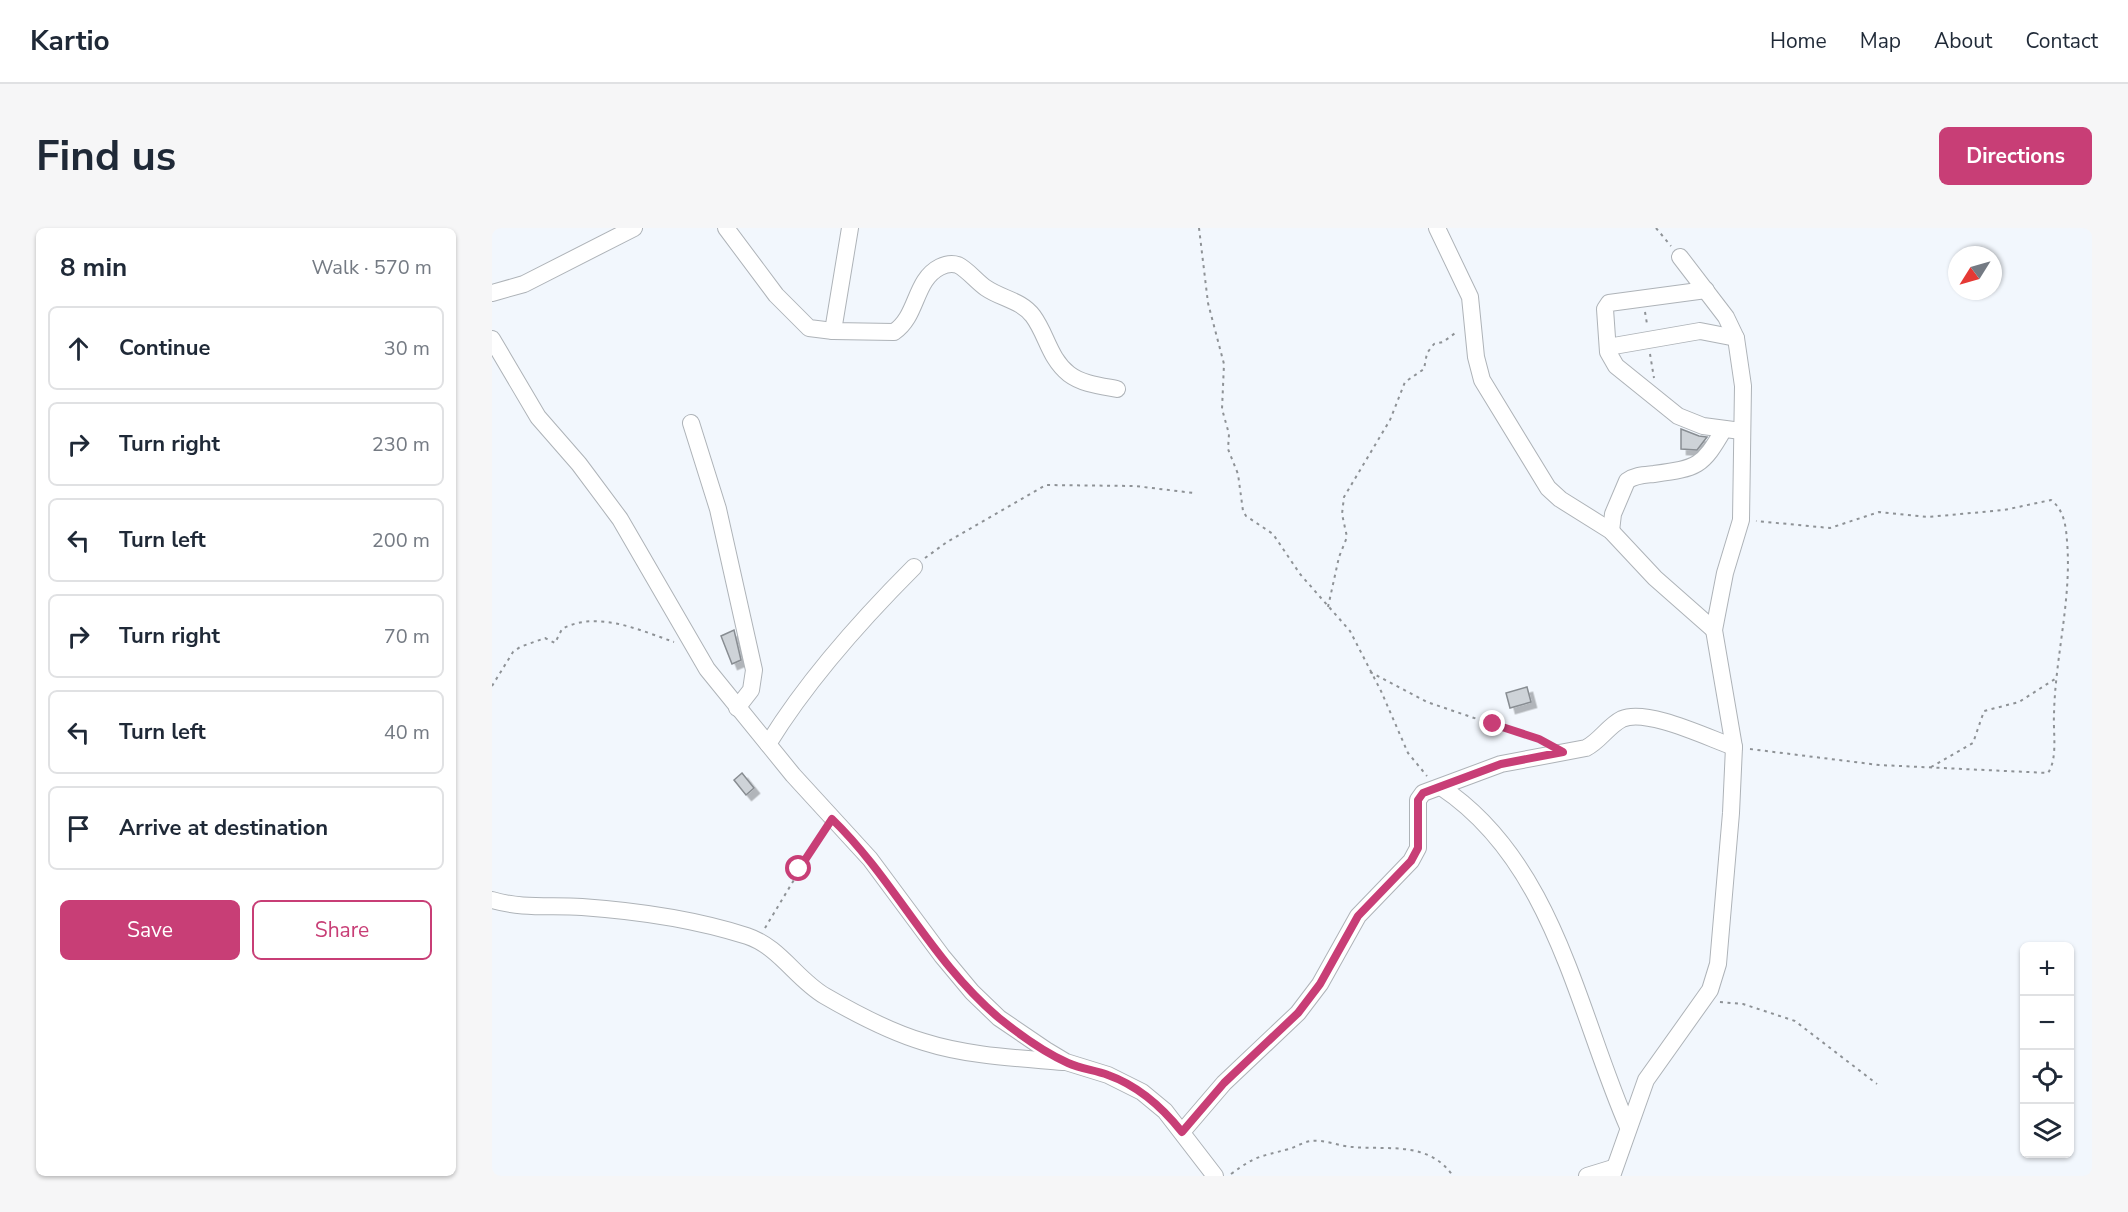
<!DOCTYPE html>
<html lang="en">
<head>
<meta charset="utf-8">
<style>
	body { margin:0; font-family:"Nunito Sans",sans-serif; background:#f6f6f7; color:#1f2937 }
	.controls { position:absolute; right:18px; bottom:18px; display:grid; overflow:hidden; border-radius:9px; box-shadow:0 2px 4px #0004 }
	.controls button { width:54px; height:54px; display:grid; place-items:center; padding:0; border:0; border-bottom:2px solid #e0e1e3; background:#fff; color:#1f2937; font:30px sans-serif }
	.compass { position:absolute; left:1456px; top:18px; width:54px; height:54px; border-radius:50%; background:#fff; box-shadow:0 2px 4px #0004; rotate:233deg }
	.stop { position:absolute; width:18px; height:18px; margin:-14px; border:4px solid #c83e76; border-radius:50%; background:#fff }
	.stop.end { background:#c83e76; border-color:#fff; box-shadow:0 2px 6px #0008 }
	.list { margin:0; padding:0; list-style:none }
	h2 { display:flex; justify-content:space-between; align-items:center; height:78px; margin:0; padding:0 24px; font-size:26px }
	h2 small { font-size:20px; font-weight:400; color:#747a83 }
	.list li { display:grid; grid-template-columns:39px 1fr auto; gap:18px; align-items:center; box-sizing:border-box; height:84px; margin:0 12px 12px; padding:0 12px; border:2px solid #e0e1e3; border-radius:9px }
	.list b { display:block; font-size:22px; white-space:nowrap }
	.list em { font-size:20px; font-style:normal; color:#747a83 }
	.actions { display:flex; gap:12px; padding:18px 24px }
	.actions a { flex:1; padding:14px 0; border:2px solid #c83e76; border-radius:9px; text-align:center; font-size:21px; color:#c83e76 }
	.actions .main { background:#c83e76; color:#fff }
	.icon { flex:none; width:33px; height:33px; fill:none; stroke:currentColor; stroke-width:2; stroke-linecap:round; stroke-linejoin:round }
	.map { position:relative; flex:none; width:1600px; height:948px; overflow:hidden; border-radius:9px }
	header { display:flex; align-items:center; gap:36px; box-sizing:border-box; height:84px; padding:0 30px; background:#fff; border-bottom:2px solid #e0e1e3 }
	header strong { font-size:28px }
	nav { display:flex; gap:33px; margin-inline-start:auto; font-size:21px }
	.intro { display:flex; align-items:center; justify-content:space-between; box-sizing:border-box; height:144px; padding:0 36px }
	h1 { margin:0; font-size:42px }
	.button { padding:15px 27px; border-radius:9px; background:#c83e76; color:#fff; font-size:21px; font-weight:700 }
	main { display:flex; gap:36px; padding:0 36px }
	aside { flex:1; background:#fff; border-radius:9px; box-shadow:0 2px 4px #0004 }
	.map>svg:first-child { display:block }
	.building { fill:#ced3d8; stroke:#888d92; stroke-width:1.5; filter:url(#shadow) }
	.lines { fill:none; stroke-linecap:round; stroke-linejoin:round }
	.minor-casing { stroke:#aeb3b8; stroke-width:18 }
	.path { stroke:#8e9296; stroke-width:2; stroke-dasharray:3 4.5; stroke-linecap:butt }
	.minor { stroke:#fff; stroke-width:16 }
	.route { stroke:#c83e76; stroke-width:8 }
</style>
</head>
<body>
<header>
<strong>Kartio</strong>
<nav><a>Home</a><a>Map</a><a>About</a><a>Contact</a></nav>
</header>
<div class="intro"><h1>Find us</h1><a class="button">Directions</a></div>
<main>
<aside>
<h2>8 min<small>Walk · 570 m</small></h2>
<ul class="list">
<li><svg class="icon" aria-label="ahead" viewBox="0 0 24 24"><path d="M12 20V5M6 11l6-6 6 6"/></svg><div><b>Continue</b></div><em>30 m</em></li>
<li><svg class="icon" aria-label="right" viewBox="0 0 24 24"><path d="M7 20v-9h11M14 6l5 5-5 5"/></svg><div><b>Turn right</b></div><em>230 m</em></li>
<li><svg class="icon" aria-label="left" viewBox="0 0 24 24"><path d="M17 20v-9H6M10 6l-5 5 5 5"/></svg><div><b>Turn left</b></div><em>200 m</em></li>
<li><svg class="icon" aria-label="right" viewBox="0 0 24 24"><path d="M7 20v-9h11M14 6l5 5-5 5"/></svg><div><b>Turn right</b></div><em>70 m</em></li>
<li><svg class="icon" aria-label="left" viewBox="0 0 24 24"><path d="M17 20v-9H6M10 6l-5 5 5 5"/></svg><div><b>Turn left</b></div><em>40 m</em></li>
<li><svg class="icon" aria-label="arrive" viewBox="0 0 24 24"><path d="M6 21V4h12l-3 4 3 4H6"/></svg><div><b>Arrive at destination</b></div></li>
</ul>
<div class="actions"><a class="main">Save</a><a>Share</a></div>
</aside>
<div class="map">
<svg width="1600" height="948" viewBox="0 0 1600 948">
	<defs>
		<filter id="shadow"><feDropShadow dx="5.5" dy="5.5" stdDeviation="0" flood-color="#0004"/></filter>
	</defs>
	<rect width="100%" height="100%" fill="#f2f7fd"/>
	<!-- building -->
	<g class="building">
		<path d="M1189,201L1207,208L1215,209L1205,222L1189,221Z"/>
		<path d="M242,402L249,432L240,436L229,408Z"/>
		<path d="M1035,459L1039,474L1018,480L1014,465Z"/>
		<path d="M250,545L262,560L254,567L242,552Z"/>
	</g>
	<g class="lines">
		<!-- minor casing -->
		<g class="minor-casing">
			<g id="minor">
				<path d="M234,0L284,67L317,100L341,103L402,104C426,88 422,52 448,39C454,36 460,35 466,37C476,42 485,54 494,60C510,71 529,72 541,88C555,107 557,130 577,146C590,156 609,158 625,161"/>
				<path d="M945,0L978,69L984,129L990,152L1056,260L1068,271L1119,303L1163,350L1222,402"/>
				<path d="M1214,62L1117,75L1113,81L1116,124L1124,138L1186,188L1211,198L1249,203"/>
				<path d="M0,65L32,56L142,0"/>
				<path d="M341,103L358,0"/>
				<path d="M0,111L46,189L87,236L128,291L215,441L301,547L378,631L450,728L480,764L507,790L554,822L574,834L616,847L650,864L673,883L723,948"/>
				<path d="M1116,119L1208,103L1244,110"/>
				<path d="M199,195L226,281L262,442L259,462L245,480"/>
				<path d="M1119,303L1121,286L1135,253C1143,247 1153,247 1162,246C1206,240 1210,239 1232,201"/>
				<path d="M276,516C316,451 368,393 422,339"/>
				<path d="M949,559C1062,634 1085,782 1136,899"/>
				<path d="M0,672C30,681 59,677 90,679C146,683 202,691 255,708C288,719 304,751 333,768C364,786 398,804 432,814C476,828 525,830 571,834"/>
				<path d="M690,904L732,855L806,785L828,756L866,688L919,633L926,620V572L931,565L1009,536L1094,520C1108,513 1116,498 1130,491C1155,480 1216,510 1242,519"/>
				<path d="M1095,948L1121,940"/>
				<path d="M1120,948L1154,852L1218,762L1226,736L1239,585L1242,519L1222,402L1233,345L1249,292L1251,158L1244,110L1234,89L1188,29"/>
			</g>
		</g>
		<!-- path -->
		<g class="path">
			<path d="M707,0L716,75L732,136L730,181L737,206L736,221L746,246L751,283L754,288L781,306L808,346L858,403L889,463L916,525L935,548"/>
			<path d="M1164,0L1179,18"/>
			<path d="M1153,84L1155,96"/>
			<path d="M1158,126L1162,150"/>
			<path d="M433,330L455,314L554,257L643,258L702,265"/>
			<path d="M836,379L847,329L855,309L850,286L852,269L898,192L913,154L932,141L935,125L942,116L951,114L966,103"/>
			<path d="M878,444L935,474L1050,513"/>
			<path d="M0,458L21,424L28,419L53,410L63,415L70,401C105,382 147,402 182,414"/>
			<path d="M1258,521L1387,537L1556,545C1566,530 1561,504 1562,487C1563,429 1580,371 1575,313C1574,298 1572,282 1559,272L1512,282L1436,289L1387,284L1338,300L1264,293"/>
			<path d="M1439,539L1481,515L1492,483L1527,474L1563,451"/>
			<path d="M273,700L332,602"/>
			<path d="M1228,774L1251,776L1303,793L1385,856"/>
			<path d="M739,946C765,927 767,929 797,921C804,919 811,914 819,913C831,911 847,918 860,919C897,922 937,913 961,948"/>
		</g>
		<!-- minor -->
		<use href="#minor" class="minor"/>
	</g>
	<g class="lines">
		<!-- route -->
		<path class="route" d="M307,641L340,591C402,651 440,734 507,790C528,807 552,824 576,835C589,841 603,842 616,847C647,858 670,879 690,904L732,855L806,785L828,756L866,688L919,633L926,620V572L931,565L1009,536L1071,524L1047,511L1001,496"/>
	</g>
</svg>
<div class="controls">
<button>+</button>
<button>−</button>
<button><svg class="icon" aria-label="locate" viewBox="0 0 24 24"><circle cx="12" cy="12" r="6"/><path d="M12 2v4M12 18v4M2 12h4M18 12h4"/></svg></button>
<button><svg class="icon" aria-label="layers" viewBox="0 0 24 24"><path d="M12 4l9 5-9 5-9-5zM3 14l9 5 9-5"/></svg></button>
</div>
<svg class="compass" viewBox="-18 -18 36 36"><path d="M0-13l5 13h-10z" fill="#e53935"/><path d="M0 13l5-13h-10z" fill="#747a83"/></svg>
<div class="stop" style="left:307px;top:641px"></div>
<div class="stop end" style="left:1001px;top:496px"></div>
</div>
</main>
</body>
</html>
